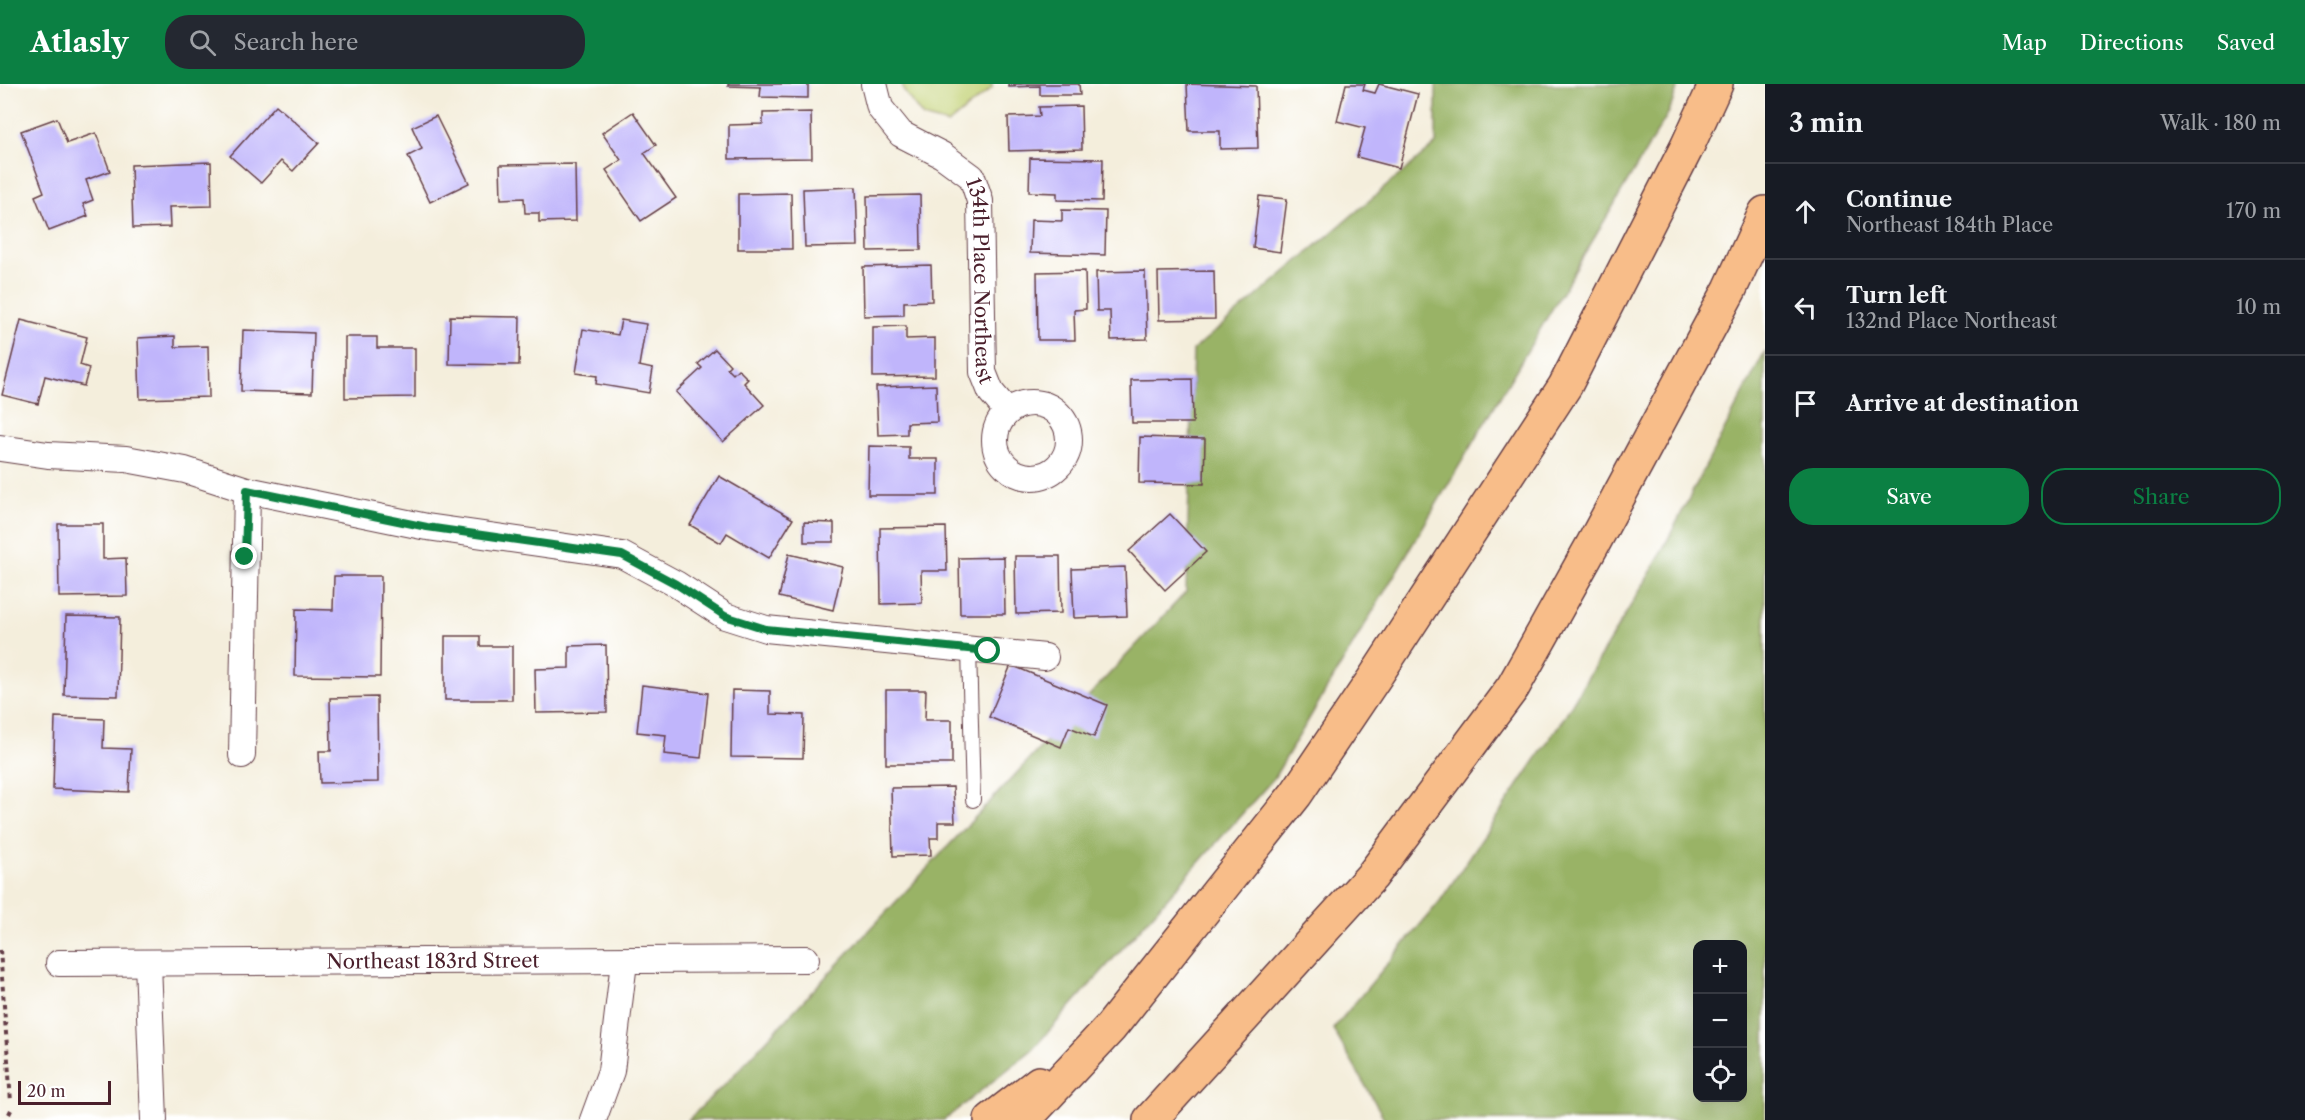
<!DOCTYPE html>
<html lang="en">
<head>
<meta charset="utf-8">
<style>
	body { margin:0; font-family:"Libre Caslon Text",serif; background:#242831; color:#f1f3f6 }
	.controls { position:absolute; right:18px; bottom:18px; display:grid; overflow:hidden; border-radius:12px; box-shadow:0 6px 24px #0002 }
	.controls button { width:54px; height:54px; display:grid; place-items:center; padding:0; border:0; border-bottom:2px solid #363941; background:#171b24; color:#f1f3f6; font:30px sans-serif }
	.scale { position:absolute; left:18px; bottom:15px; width:93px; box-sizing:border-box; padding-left:6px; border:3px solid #4a1f2b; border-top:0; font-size:16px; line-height:21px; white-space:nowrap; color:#4a1f2b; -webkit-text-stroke:4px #fff; paint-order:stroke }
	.stop { position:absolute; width:18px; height:18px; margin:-14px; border:4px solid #0b8043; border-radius:50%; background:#fff }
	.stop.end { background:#0b8043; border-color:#fff; box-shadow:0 2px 6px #0008 }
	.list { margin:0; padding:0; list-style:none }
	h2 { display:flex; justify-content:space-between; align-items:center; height:78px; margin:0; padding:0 24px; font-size:26px }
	h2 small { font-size:20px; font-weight:400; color:#9ea1a6 }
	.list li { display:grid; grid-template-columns:39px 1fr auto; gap:18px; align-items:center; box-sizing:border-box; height:96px; padding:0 24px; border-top:2px solid #363941 }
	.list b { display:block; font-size:22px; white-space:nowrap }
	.list p { margin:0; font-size:20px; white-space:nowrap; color:#9ea1a6 }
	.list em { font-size:20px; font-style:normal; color:#9ea1a6 }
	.actions { display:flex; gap:12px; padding:18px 24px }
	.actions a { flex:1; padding:14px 0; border:2px solid #0b8043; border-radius:24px; text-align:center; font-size:21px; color:#0b8043 }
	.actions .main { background:#0b8043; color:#fff }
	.icon { flex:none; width:33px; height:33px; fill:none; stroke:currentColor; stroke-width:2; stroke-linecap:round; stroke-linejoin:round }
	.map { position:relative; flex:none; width:1765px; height:1036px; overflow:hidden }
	header { display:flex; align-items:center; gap:36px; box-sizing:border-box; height:84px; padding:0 30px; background:#0b8043; color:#fff }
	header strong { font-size:28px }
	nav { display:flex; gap:33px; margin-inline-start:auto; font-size:21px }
	.search { width:420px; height:54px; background:#242831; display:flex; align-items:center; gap:15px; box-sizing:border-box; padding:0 21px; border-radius:24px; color:#9ea1a6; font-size:22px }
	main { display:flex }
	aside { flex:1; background:#171b24 }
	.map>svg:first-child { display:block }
	.green { fill:#c2d174; stroke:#867850; stroke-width:1.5 }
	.forest { fill:#99b366; stroke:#726948; stroke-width:1.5; fill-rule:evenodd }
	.building { fill:#c0b5fb }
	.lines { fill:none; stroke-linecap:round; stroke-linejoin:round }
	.service-casing { stroke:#643e46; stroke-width:16 }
	.minor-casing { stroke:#643e46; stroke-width:28 }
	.motorway-casing { stroke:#643e46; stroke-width:36 }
	.path { stroke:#643e46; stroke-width:4; stroke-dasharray:4.5 4.5; stroke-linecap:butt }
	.service { stroke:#fff; stroke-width:14 }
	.minor { stroke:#fff; stroke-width:26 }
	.motorway { stroke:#f8bd89; stroke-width:33 }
	.route { stroke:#0b8043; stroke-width:8 }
	.labels { text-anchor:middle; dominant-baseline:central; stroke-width:4.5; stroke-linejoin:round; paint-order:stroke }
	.street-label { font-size:20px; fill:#4a1f2b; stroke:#fff }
</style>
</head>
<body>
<header>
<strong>Atlasly</strong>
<div class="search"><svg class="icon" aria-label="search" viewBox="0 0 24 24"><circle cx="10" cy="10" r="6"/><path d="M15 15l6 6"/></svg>Search here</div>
<nav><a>Map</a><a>Directions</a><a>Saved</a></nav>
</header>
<main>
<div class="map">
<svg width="1765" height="1036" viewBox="0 0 1765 1036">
	<rect width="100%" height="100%" fill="#fff"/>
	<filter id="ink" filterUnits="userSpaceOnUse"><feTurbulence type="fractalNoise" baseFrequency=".0167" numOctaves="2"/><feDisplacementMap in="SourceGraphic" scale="12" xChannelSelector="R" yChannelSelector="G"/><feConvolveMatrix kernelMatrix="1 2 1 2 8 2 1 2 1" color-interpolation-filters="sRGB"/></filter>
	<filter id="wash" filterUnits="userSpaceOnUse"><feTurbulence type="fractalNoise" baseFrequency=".008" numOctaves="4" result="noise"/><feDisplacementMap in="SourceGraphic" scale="24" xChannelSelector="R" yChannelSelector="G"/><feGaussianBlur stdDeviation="1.35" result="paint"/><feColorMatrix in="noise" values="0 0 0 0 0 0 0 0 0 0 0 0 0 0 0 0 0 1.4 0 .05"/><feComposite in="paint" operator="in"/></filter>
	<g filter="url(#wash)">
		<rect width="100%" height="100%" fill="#f4eedc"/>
		<!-- green -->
		<path class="green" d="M903,0H992V4L948,40L923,33L903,6Z"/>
		<!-- forest -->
		<g class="forest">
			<path d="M1436,0H1679L1669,28L1274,694L1032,966L944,1036H688L731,994L1186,508L1193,266L1436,60Z"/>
			<path d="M1765,267V1036H1385L1333,945L1440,817L1563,635L1652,486ZM1742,860V1014H1698V860Z"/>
		</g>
		<g id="blocks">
			<!-- building -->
			<g class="building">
				<path d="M728,0H808V14L760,13L761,3L728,2Z"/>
				<path d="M1009,0H1079L1080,11H1040V2L1009,3Z"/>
				<path d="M1187,0L1256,2L1258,64L1220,65V47H1189Z"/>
				<path d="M1346,0H1365L1363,6L1375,9L1379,0L1418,10L1399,84L1357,73L1365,44L1337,37Z"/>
				<path d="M276,21L319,59L293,87L281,77L261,99L230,72Z"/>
				<path d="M1081,22L1082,65L1009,67L1008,33L1040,32L1039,23Z"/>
				<path d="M633,28L656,61L644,69L676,114L641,137L606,86L621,76L602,49Z"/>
				<path d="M811,28L812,74L729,75V41L763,40V29Z"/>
				<path d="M436,32L469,99L430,118L408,72L422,65L412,43Z"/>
				<path d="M57,34L67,59L96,49L110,87L86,96L93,116L83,120L88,132L49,147L35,112L44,108L21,47Z"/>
				<path d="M1030,74L1103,75L1102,117L1057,116V109L1029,108Z"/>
				<path d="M211,78L212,122L169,123L170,143L133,144L131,81Z"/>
				<path d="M575,80L576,137L539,138V129H525L524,114L501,115L500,81Z"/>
				<path d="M856,103L858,162L805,163L803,105Z"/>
				<path d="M791,109L792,165H738V110Z"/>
				<path d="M920,111L921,166L868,167L867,112Z"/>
				<path d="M1259,112L1287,115L1280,168L1253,164Z"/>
				<path d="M1062,126L1106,127L1105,171L1030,169L1031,136L1062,137Z"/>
				<path d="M931,181L932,217L904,218V231L864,232L863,183Z"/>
				<path d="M1085,187L1086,225L1074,226L1075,256H1038L1037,188Z"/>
				<path d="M1145,187L1147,255L1111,256L1110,227H1097L1096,188Z"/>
				<path d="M1214,187L1215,235L1159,236L1158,188Z"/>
				<path d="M450,232L520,233L519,281L449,280Z"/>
				<path d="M21,236L87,253L80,281L89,284L84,302L45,292L38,320L2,311Z"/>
				<path d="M621,236L646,240L639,282L653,285L649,309L596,300L597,292L576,289L583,245L618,251Z"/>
				<path d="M906,242V255L935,254V292L873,293V243Z"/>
				<path d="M243,246L314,249L312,309L241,307Z"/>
				<path d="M175,252V263L208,262L209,313L140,315L138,254Z"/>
				<path d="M345,253H377V264H415V313L345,314Z"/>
				<path d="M715,265L730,281L727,284L733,290L738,285L748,295L744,299L764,321L723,358L676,308L702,284L698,280Z"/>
				<path d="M1192,295L1193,339H1132L1131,296Z"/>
				<path d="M936,301L937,338L907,339V350L878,351L876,303Z"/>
				<path d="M1140,353L1205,355L1204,400L1139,399Z"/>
				<path d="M869,362L909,363V375H938V411H868Z"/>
				<path d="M719,392L793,435L769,474L727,449L721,459L690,441Z"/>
				<path d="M1170,430L1206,468L1165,506L1129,467Z"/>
				<path d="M804,438L834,439V458H804Z"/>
				<path d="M58,440H103V475L126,474L127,512L59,513Z"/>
				<path d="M946,443L947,487H921L922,519L881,520L880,444Z"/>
				<path d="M789,470L843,483L833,526L779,513Z"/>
				<path d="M1015,472H1060L1061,529L1016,530Z"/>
				<path d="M1004,473L1005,530H960L959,474Z"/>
				<path d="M1125,483L1127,532L1074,534L1072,485Z"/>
				<path d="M334,492H381L380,593L295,592L296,525L333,526Z"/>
				<path d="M66,532L120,533L118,612L64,611Z"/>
				<path d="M445,552H480V562H512V616H445Z"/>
				<path d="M606,561L607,628L536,629L535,585L569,584V562Z"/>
				<path d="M1011,581L1107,621L1094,653L1069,643L1061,663L989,633Z"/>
				<path d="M642,601L708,609L701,674L664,670L666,651L637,648Z"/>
				<path d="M732,606L770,607V630L804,631L803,674L731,673Z"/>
				<path d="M886,606H926L925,636H952V680H886Z"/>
				<path d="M377,613L378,698L320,699L319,667H331L330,614Z"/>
				<path d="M55,633L104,635L103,664L131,665L129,708L53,705Z"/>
				<path d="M953,703L955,738H938V754H930L931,771L893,772L891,704Z"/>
			</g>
		</g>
	</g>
	<g filter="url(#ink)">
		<use href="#blocks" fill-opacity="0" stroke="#643e46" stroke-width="1.5"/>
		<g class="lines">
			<!-- service casing -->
			<g class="service-casing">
				<path id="service" d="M969,565L973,716"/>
			</g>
			<!-- minor casing -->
			<g class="minor-casing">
				<g id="minor">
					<path id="s1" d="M874,0L880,24L901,50L942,71L972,93L980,117L983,288L991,308L1007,327"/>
					<circle cx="1032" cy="356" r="37"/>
					<path d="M0,364L48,371L126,375L185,386L247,406L427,443L622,471L676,500L725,532L766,545L1045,573"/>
					<path d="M242,671L247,406"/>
					<path id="s2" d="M59,879L806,875"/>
					<path d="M148,879L154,1036"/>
					<path d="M593,1036L611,987L624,878"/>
				</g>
			</g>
			<!-- motorway casing -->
			<g class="motorway-casing">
				<g id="motorway">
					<path d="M991,1036L1039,999"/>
					<path d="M1024,1036L1110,944L1296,710L1375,593L1565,302L1687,63L1716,0"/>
					<path d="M1150,1036L1372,792L1513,603L1593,460L1730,205L1765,129"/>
				</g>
			</g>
			<!-- path -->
			<g class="path">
				<path d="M0,866L11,1018"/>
				<path d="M9,1030L11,1026"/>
			</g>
			<!-- service -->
			<use href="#service" class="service"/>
			<!-- minor -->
			<use href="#minor" class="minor"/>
			<!-- motorway -->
			<use href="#motorway" class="motorway"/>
		</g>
	</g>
	<g class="lines" filter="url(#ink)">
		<!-- route -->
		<path class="route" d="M245,473L247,406L427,443L622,471L676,500L725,532L766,545L988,567"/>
	</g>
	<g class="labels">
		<!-- street labels -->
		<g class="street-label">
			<text stroke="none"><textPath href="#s1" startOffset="246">134th Place Northeast</textPath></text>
			<text stroke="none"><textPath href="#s2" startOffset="374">Northeast 183rd Street</textPath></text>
		</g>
	</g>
</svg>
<div class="controls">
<button>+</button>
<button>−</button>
<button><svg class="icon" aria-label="locate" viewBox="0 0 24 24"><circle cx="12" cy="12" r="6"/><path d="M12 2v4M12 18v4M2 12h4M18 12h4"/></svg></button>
</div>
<div class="scale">20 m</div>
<div class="stop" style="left:988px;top:567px"></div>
<div class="stop end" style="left:245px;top:473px"></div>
</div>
<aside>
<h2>3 min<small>Walk · 180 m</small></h2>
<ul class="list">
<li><svg class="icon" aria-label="ahead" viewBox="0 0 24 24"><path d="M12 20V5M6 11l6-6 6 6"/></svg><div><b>Continue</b><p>Northeast 184th Place</p></div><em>170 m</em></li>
<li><svg class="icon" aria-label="left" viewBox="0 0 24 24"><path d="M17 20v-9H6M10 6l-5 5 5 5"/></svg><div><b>Turn left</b><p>132nd Place Northeast</p></div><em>10 m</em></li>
<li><svg class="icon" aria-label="arrive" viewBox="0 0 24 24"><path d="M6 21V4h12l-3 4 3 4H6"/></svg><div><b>Arrive at destination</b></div></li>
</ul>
<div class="actions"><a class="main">Save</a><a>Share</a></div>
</aside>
</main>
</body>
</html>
